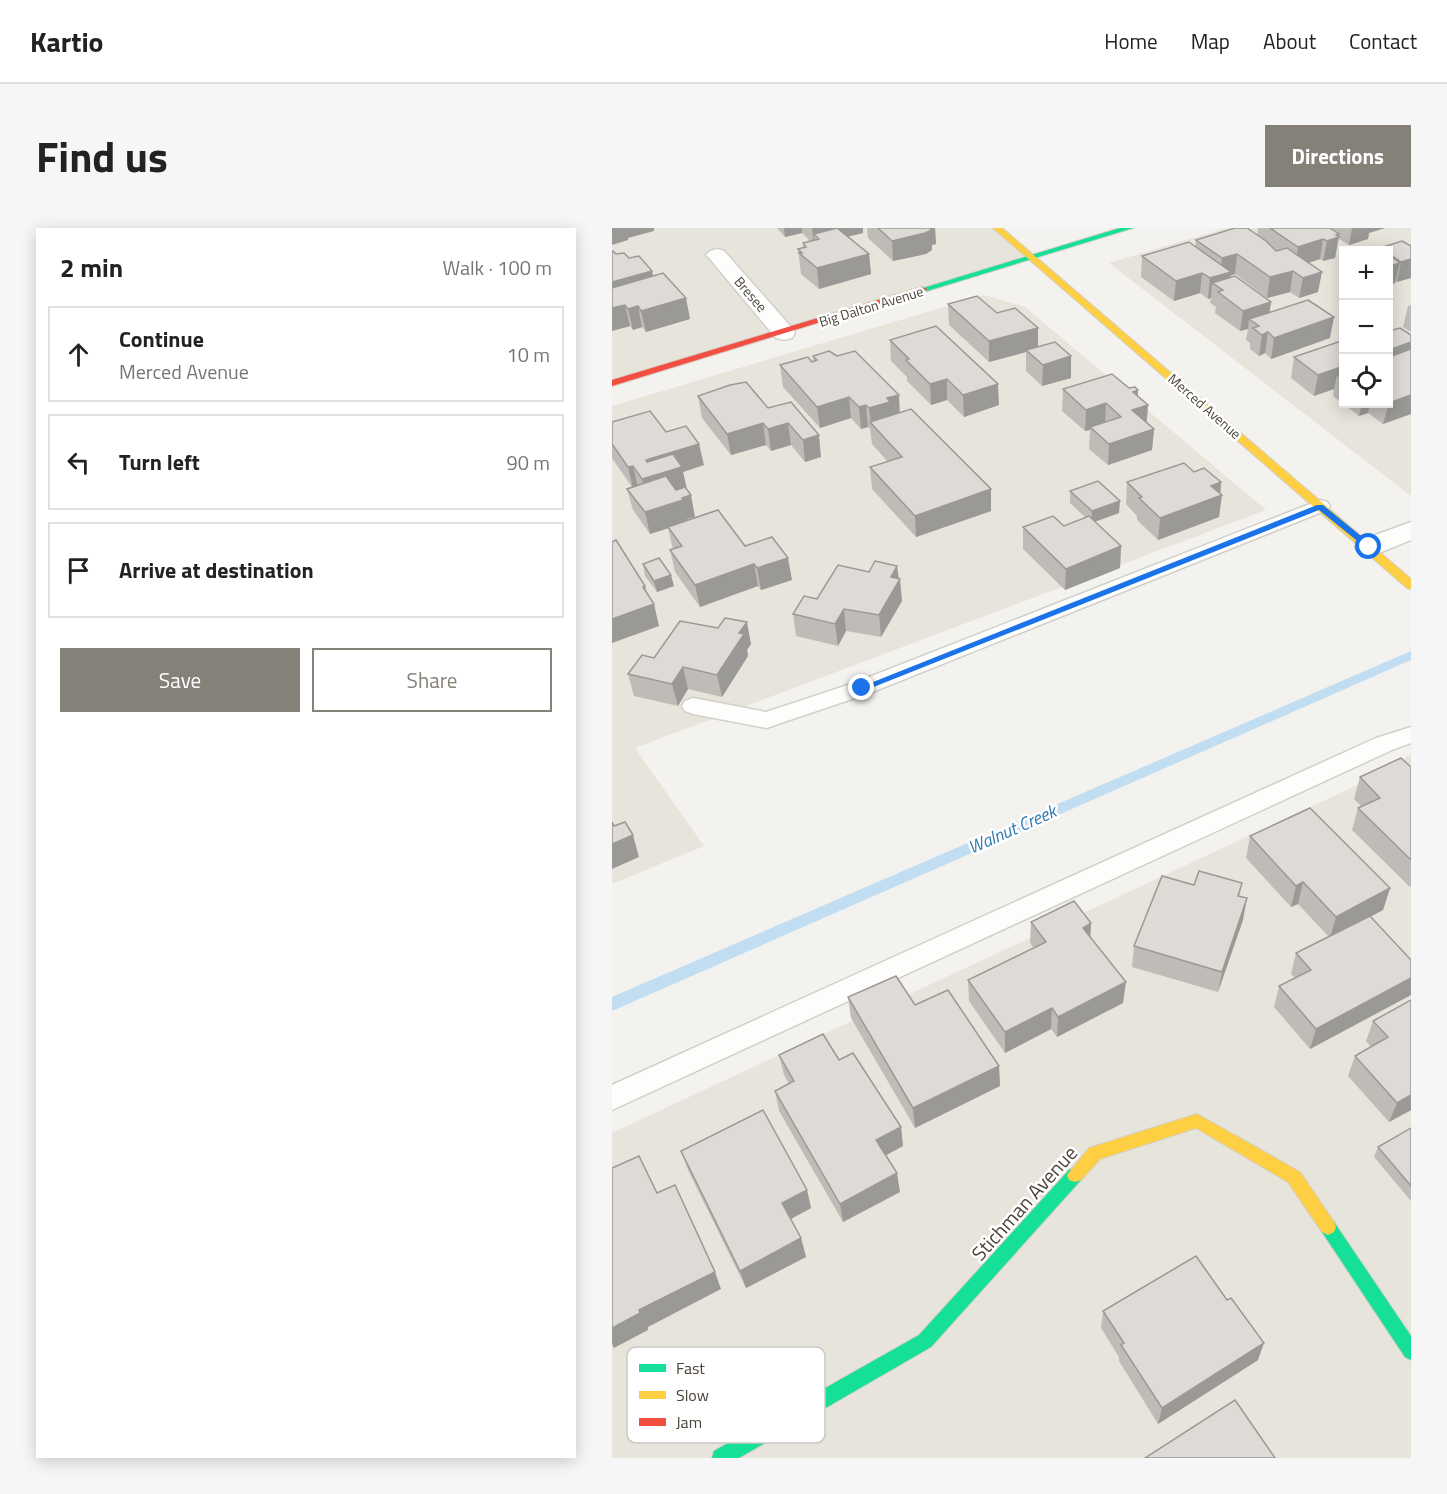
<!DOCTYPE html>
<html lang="en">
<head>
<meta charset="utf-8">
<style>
	body { margin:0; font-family:"Titillium Web",sans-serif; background:#f6f6f6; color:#222 }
	.controls { position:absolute; right:18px; top:18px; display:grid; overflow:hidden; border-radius:0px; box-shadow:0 3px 15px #0003 }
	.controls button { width:54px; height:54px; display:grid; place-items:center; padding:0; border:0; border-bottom:2px solid #e0e0e0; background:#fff; color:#222; font:30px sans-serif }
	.stop { position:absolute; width:18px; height:18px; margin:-14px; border:4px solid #1a73e8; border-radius:50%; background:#fff }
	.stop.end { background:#1a73e8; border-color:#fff; box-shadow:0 2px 6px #0008 }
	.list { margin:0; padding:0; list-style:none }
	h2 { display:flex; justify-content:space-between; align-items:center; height:78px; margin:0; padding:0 24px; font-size:26px }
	h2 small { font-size:20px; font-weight:400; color:#767676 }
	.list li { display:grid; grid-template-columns:39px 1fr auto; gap:18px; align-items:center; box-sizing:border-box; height:96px; margin:0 12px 12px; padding:0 12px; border:2px solid #e0e0e0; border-radius:0px }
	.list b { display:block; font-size:22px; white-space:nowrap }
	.list p { margin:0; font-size:20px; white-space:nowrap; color:#767676 }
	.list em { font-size:20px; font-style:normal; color:#767676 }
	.actions { display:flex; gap:12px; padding:18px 24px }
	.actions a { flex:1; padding:14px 0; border:2px solid #868178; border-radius:0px; text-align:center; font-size:21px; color:#868178 }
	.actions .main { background:#868178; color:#fff }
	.icon { flex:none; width:33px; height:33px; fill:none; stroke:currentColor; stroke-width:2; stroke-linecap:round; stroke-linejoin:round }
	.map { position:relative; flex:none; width:799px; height:1230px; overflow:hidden; border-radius:0px }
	header { display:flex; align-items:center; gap:36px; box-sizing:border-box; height:84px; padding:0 30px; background:#fff; border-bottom:2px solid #e0e0e0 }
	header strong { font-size:28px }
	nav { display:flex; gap:33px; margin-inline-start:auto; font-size:21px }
	.intro { display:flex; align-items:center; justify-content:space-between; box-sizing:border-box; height:144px; padding:0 36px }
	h1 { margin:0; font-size:42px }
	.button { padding:15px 27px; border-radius:0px; background:#868178; color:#fff; font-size:21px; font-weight:700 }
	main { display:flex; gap:36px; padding:0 36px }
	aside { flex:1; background:#fff; border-radius:0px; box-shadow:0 3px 15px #0003 }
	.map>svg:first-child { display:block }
	.residential { fill:#e7e4dc; fill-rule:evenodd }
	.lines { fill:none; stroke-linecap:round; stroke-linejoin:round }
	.stream { fill:#c0ddf1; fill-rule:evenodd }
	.lane-casing { stroke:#d2d0cb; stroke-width:3 }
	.street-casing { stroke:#d2d0cb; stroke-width:3 }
	.fast-casing { stroke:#d3cfc5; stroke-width:2 }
	.slow-casing { stroke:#d3cfc5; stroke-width:2 }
	.jam-casing { stroke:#d3cfc5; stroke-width:2 }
	.lane { fill:#fdfdfc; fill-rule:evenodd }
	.street { fill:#fdfdfc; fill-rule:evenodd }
	.fast { fill:#16e098; fill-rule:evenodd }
	.slow { fill:#ffcf43; fill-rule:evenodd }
	.jam { fill:#f24e42; fill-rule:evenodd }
	.wall { fill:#bfbcb8 }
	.shaded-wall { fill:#9b9996 }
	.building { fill:#dedbd6; stroke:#9b9996; stroke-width:1.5 }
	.route { fill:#1a73e8 }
	.labels { text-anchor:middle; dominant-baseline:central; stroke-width:5; stroke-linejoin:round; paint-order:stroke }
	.far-street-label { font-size:14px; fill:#4b4439; stroke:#fff }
	.water-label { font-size:18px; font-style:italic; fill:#2e7ab2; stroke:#fff }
	.near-street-label { font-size:20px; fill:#4b4439; stroke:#fff }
	.key { fill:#fff; stroke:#c9c7c4; stroke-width:1.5 }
	.key-label { font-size:16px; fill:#4b4439 }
</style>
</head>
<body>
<header>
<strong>Kartio</strong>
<nav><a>Home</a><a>Map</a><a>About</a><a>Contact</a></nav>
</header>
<div class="intro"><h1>Find us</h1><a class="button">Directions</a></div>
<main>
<aside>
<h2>2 min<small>Walk · 100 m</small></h2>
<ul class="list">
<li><svg class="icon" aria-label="ahead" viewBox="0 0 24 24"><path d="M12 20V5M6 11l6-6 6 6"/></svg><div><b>Continue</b><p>Merced Avenue</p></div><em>10 m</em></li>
<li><svg class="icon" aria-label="left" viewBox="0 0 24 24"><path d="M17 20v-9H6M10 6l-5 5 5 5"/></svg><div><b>Turn left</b></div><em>90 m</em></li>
<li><svg class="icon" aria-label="arrive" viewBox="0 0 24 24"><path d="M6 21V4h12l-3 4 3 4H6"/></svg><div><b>Arrive at destination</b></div></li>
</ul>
<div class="actions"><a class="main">Save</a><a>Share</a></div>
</aside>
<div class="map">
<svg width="799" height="1230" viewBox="0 0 799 1230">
	<rect width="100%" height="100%" fill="#f4f2ee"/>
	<!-- residential -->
	<g class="residential">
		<path d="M0,0H385L419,28L0,154Z"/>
		<path d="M614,0H799V268L497,35ZM732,22H776V176H732Z"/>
		<path d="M372,67L413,79L654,282L23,520L92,618L0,656V178Z"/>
		<path d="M799,526V1230H0V905L769,546Z"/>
	</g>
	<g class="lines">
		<!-- stream -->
		<path class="stream" d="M799,423V432L0,783V769Z"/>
		<!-- lane casing -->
		<g class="lane-casing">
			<g id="lane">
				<path d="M708,272L715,274L718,278L715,282L258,465L163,497L155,500L81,486L73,483L70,478L73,473L81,470L154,484L242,455Z"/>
				<path d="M799,499V515L780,522L0,882V857L764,510Z"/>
			</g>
		</g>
		<!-- street casing -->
		<g class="street-casing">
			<g id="street">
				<path d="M105,21L112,23L180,100L183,105L180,110L172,112L164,110L98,31L94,27L98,23Z"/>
				<path d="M799,294V312L767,325L757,327L747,325L743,319L747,313Z"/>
			</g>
		</g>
		<!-- fast casing -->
		<g class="fast-casing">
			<g id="fast">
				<path d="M508,0H521L315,63L308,61Z"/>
				<path d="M463,940L469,942L471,947L469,952L319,1119L127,1230H100L102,1223L307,1107L457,942Z"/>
				<path d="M716,991L722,994L799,1108V1132L793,1129L710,1004L708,999L710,994Z"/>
			</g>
		</g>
		<!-- slow casing -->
		<g class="slow-casing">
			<g id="slow">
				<path d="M381,0H390L799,351V361L795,360Z"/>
				<path d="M585,886L688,944L722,994L724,999L722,1004L716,1007L710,1004L676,954L584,900L488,931L469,952L463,954L457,952L455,947L477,920Z"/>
			</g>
		</g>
		<!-- jam casing -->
		<g class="jam-casing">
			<path id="jam" d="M309,59L316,61L0,158V152Z"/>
		</g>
		<!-- lane -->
		<use href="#lane" class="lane"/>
		<!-- street -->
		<use href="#street" class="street"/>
		<!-- fast -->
		<use href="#fast" class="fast"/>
		<!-- slow -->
		<use href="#slow" class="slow"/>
		<!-- jam -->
		<use href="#jam" class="jam"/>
	</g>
	<!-- wall -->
	<g class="wall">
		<path d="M165,0H251V5L236,8L257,26L259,46L207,61L189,46L186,21L191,20V15L198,13L190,5L173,9Z"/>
		<path d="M255,0H323L324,16L320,17V22L314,26L281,33L256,10Z"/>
		<path d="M646,0H773L757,5L756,11L737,17L727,11L723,30L711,33L708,31L697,35L706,64L687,70L678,64L655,70L623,46L618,48V49L659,74L657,85L718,110L659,131L653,125L647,128L638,121V115L634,112L636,101L628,103L603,85L604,79L598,75L599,70L596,71L588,65L562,73L529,49L530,28L583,19L584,12L645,7Z"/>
		<path d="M799,18L785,54L784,53L783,55L777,57V22H760H767L768,20Z"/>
		<path d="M4,26L17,30L40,43L41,48L78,91L34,104L30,99L21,102L18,98L0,103Z"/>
		<path d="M732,37V54L729,52Z"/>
		<path d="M336,76L385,85L426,100V119L459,128V150L430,158L414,143V124L377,134L337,97Z"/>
		<path d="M799,77V104L791,99L796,78Z"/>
		<path d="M799,107V186L771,196L756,185L747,188L721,168L722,161L702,168L679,150L682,129L732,112V176H777Z"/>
		<path d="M278,112L387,177L352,189L335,172L319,177L295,153V149L279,133Z"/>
		<path d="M201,128L288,184L379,261V283L304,309L260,261L258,239L276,234L260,216L258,201L256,199L249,201L239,190L208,200L171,159L168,137L200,134L201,133Z"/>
		<path d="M517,160L526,162V168L536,177L535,194L542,201L540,222L496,237L477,221L478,202L473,203L450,183L451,161Z"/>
		<path d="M86,168L156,180L179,174L209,229L193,234L179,217L159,223L154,217L119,227L90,190Z"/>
		<path d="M0,194L54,204L92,237L71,244L74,261L83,289L75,291L76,292L133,318L180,352L149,362L146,358L88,379L63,344L58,322L61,321L56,300L38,306L21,282L15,261L20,259L0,230Z"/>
		<path d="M582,244L609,254L607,289L546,312L525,292V288L514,276L515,254Z"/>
		<path d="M458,263L507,285L483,294L509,318L508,340L453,362L411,321V299L452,298L474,290L458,275Z"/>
		<path d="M31,336L62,358L45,364L33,348Z"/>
		<path d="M285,338L290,373L269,409L234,403L226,418L184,408L181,386L205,371L257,344Z"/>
		<path d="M139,416L135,422L136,428L110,469L76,461L66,478L22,468L16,446L42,430Z"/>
		<path d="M799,539V659H798L740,602L746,580L749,578L742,571L748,549Z"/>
		<path d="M638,608L778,660L771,682L758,689L799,732V767L698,821L662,779L667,758L683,750L679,746L684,725L717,709L686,676L679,679L634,630Z"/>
		<path d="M630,655L627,669L631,692L606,764L520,739L522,718L582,657Z"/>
		<path d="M419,694L479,695L478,710L511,775L445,809L439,801L393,825L357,773L356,752L422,720L418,715Z"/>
		<path d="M236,769L303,777L387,838L388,858L303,900L239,790Z"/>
		<path d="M799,772V882L777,894L736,848L743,828L759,819L754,813L761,793Z"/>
		<path d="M167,827L227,832L289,899L291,918L274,927L288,964L231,994L167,883L163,863L177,856L172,847Z"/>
		<path d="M799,900V973L762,929L766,919Z"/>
		<path d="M69,923L195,962L199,980L179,991L189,1010L194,1029L134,1060L76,942Z"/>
		<path d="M615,1072L646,1132L546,1196L507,1133V1129L489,1100L491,1083Z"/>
	</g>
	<!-- shaded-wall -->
	<g class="shaded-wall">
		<path d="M0,0H42V3L16,10V12L0,17Z"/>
		<path d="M172,0H190V5L173,9Z"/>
		<path d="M200,0H251V5L207,16V11L202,6L203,17H202Z"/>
		<path d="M315,0H323L324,16L320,17V22L314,26L281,33L280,13Z"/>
		<path d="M740,0H773L757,5L756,11L737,17Z"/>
		<path d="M727,6L723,30L711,33L715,13L724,7Z"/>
		<path d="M711,11L708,31L683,39L686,19Z"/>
		<path d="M257,26L259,46L207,61L205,40Z"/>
		<path d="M625,26L623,46L618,48L616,65L600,55L599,70L596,71L598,50L608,47L610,30Z"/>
		<path d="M799,31V50L785,54L789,34Z"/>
		<path d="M788,35L783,55L777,57V38Z"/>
		<path d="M40,43L44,64L0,75V54Z"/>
		<path d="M681,43L678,64L655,70L658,49Z"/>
		<path d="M710,44L706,64L687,70L691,50Z"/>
		<path d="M590,45L588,65L562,73L564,53Z"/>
		<path d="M74,70L78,91L34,104L29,83Z"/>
		<path d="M659,74L656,95L637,91L636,101L628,103L631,83Z"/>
		<path d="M13,77L18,98L0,103V80Z"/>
		<path d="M26,78L30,99L21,102L16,81Z"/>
		<path d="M722,89L718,110L659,131L662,110Z"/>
		<path d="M426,100V121L414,122V124L377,134V113Z"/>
		<path d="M656,104L653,125L647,128L650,107Z"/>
		<path d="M799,114V134L777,142V122Z"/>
		<path d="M459,128V150L430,158L431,137Z"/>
		<path d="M732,138V152L725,147L722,161L702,168L706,147Z"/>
		<path d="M335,151V172L319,177L318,156Z"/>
		<path d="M386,156L387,177L352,189L351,167Z"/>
		<path d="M526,162L525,181L536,177L534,198L519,204L521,164Z"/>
		<path d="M287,167L288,188L259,195L257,180L275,170Z"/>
		<path d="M799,167V186L771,196L777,175Z"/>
		<path d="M237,169L239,190L208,200L205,179Z"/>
		<path d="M494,175L493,197L478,199V202L473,203L474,182Z"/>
		<path d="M750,176H758L756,185L747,188Z"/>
		<path d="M254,177L256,199L249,201L247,179Z"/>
		<path d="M151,195L154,217L119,227L115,206Z"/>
		<path d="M176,195L179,217L159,223L156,201Z"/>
		<path d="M542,201L540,222L496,237L497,216Z"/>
		<path d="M207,207L209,229L193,234L191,212Z"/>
		<path d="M87,216L92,237L71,244L75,261L35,273L30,251L34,232Z"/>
		<path d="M21,238L26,259L21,261L16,239Z"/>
		<path d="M609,254L608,268L610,267L607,289L546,312L548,290L599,258Z"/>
		<path d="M379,261V283L304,309L303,288Z"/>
		<path d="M79,267L83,289L75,291L76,294L38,306L33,284Z"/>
		<path d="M508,273L507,285L479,295L480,283Z"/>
		<path d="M509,318L508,340L453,362L454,341Z"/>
		<path d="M176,330L180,352L149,362L145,340Z"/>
		<path d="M142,336L146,358L88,379L83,357Z"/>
		<path d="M285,338L287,354L288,351L290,373L269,409L267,387L279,349Z"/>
		<path d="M59,347L62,358L45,364L42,353Z"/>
		<path d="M33,358L38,377L42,376L47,398L0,415V391L31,359Z"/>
		<path d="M232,381L234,403L226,418L223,396Z"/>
		<path d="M135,394L139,416L135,422L136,428L110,469L105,447L127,405Z"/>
		<path d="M71,439L76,461L66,478L60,456Z"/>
		<path d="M21,607L27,629L0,641V616Z"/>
		<path d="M691,654L686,676L679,679L684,658Z"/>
		<path d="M778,660L771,682L718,710L724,689Z"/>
		<path d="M635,670L631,692L606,764L610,744Z"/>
		<path d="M479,695L478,716L471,700Z"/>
		<path d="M799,750V767L698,821L704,801Z"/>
		<path d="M514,754L511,775L445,809L446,789Z"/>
		<path d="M440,780L439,801L393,825V804Z"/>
		<path d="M387,838L388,858L303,900L301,880Z"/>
		<path d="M799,867V882L777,894L785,875Z"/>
		<path d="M289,899L291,918L267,931L264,912Z"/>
		<path d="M285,945L288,964L231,994L228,976Z"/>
		<path d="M195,962L199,980L175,993L170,975Z"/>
		<path d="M189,1010L194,1029L134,1060L128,1043Z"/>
		<path d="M103,1044L109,1061L36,1099V1102L2,1120L0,1116V1100L27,1082Z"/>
		<path d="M652,1115L646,1132L546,1196L550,1180Z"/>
	</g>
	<!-- building -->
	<g class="building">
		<path d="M225,0L257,26L205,40L187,25H190L186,21L194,19L191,15L207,11L202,6Z"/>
		<path d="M266,0H317L320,2L313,5L280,13Z"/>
		<path d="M623,0H635L654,13L664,23L675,20L710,44L691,50L681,43L658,49L625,26L610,30L584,12Z"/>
		<path d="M658,0H718L727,6L724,7L727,9L715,13L711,11L686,19Z"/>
		<path d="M790,13L799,18V31L789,34L777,26V22H772L768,20Z"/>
		<path d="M577,14L619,44L598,50L590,45L564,53L530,28Z"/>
		<path d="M0,23H1L4,26L12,25L17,30L27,28L40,43L0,54Z"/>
		<path d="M777,27L788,35L777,38Z"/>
		<path d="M51,45L74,70L29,83L26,78L16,81L13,77L0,80V60Z"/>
		<path d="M623,48L659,74L631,83L606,64L611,62L600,55Z"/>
		<path d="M365,68L385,85L403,80L426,100L377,113L336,76Z"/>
		<path d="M696,72L722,89L662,110L656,104L650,107L641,100L647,98L637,91Z"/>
		<path d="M324,98L386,156L351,167L335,151L318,156L294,132L297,131L278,112Z"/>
		<path d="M788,100L799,107V114L777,122V103Z"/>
		<path d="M732,112V138L706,147L682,129Z"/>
		<path d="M443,114L459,128L431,137L414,122Z"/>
		<path d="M799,121V167L777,175V129Z"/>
		<path d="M217,123L225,128L243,123L287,167L275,170L278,174L257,180L254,177L247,179L237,169L205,179L168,137L196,129L200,134L205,132L201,128Z"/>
		<path d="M732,144V152L725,147Z"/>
		<path d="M500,146L517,160L523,159L526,162L521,164L536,177L520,182L542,201L497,216L478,199L509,189L494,175L474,182L451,161Z"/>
		<path d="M134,154L156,180L179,174L207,207L191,212L176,195L156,201L151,195L115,206L86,168L118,157Z"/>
		<path d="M299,181L379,261L303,288L258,239L290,229L258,194Z"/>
		<path d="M38,183L54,204L74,198L87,216L34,232L35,234L61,226L70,239L30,251L21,238L16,239L0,216V194Z"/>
		<path d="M572,235L582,244L592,240L609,254L599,258L610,267L548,290L527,270L530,269L515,254Z"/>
		<path d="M54,248L64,262L73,259L79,267L70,270L71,272L33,284L15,261Z"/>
		<path d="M486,253L508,273L480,283L458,263Z"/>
		<path d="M106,282L133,318L160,309L176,330L145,340L142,336L83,357L58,322L70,318L56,299Z"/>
		<path d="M441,288L452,298L477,288L509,318L454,341L411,299Z"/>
		<path d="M4,312L33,358L31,359L42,376L0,391V314Z"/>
		<path d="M47,330L59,347L42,353L31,336Z"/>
		<path d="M263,333L285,338L279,349L288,351L267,387L232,381L223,396L181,386L192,368L205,371L226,337L257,344Z"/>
		<path d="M113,390L135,394L127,405L132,406L105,447L71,439L60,456L16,446L30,427L42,430L68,393L106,400Z"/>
		<path d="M789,530L799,539V632L746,580L768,570L748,549Z"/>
		<path d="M698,580L778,660L724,689L691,654L684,658L638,608Z"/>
		<path d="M0,594L2,598L13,594L21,607L0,616Z"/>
		<path d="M587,643L630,655L626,668L635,670L610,744L522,718L550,648L582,657Z"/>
		<path d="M462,673L479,695L471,700L514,754L446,789L440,780L393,804L356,752L434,714L419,694Z"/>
		<path d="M758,688L799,732V750L704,801L667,758L699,742L684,725Z"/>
		<path d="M284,748L303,777L336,762L387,838L301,880L236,769Z"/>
		<path d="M799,772V867L785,875L743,828L776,809L761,793Z"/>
		<path d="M211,806L227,832L241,825L289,899L264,912L285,945L228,976L163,863L182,853L167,827Z"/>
		<path d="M151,882L195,962L170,975L189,1010L128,1043L69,923Z"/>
		<path d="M799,900V958L766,919Z"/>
		<path d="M27,928L45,965L63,957L103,1044L27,1082L28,1085L0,1100V940Z"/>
		<path d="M584,1028L615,1072L619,1070L652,1115L550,1180L509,1117L512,1115L491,1083Z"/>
		<path d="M623,1172L663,1230H533Z"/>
	</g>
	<!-- route -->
	<path class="route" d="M705,277H711L760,317V320H754L707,282L254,462L246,460Z"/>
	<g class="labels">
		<!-- far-street labels -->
		<g class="far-street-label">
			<text transform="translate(139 66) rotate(49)">Bresee</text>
			<text transform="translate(259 78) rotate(-17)">Big Dalton Avenue</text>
			<text transform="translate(593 178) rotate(41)">Merced Avenue</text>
		</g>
		<!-- water labels -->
		<g class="water-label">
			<text transform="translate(400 601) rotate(-24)">Walnut Creek</text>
		</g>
		<!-- near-street labels -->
		<g class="near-street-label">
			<text transform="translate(412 975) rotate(-48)">Stichman Avenue</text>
		</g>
	</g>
	<!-- legend -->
	<rect x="15" y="1119" width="198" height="96" rx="9" class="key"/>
	<rect x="27" y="1136" width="27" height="8" fill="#16e098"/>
	<rect x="27" y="1163" width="27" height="8" fill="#ffcf43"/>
	<rect x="27" y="1190" width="27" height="8" fill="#f24e42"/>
	<g class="key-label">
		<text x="64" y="1146">Fast</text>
		<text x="64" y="1173">Slow</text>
		<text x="64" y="1200">Jam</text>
	</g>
</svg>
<div class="controls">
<button>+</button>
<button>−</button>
<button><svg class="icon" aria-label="locate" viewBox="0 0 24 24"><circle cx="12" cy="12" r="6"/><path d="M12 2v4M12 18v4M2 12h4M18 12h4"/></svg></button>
</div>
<div class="stop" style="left:757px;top:319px"></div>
<div class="stop end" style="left:250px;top:460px"></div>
</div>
</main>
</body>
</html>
